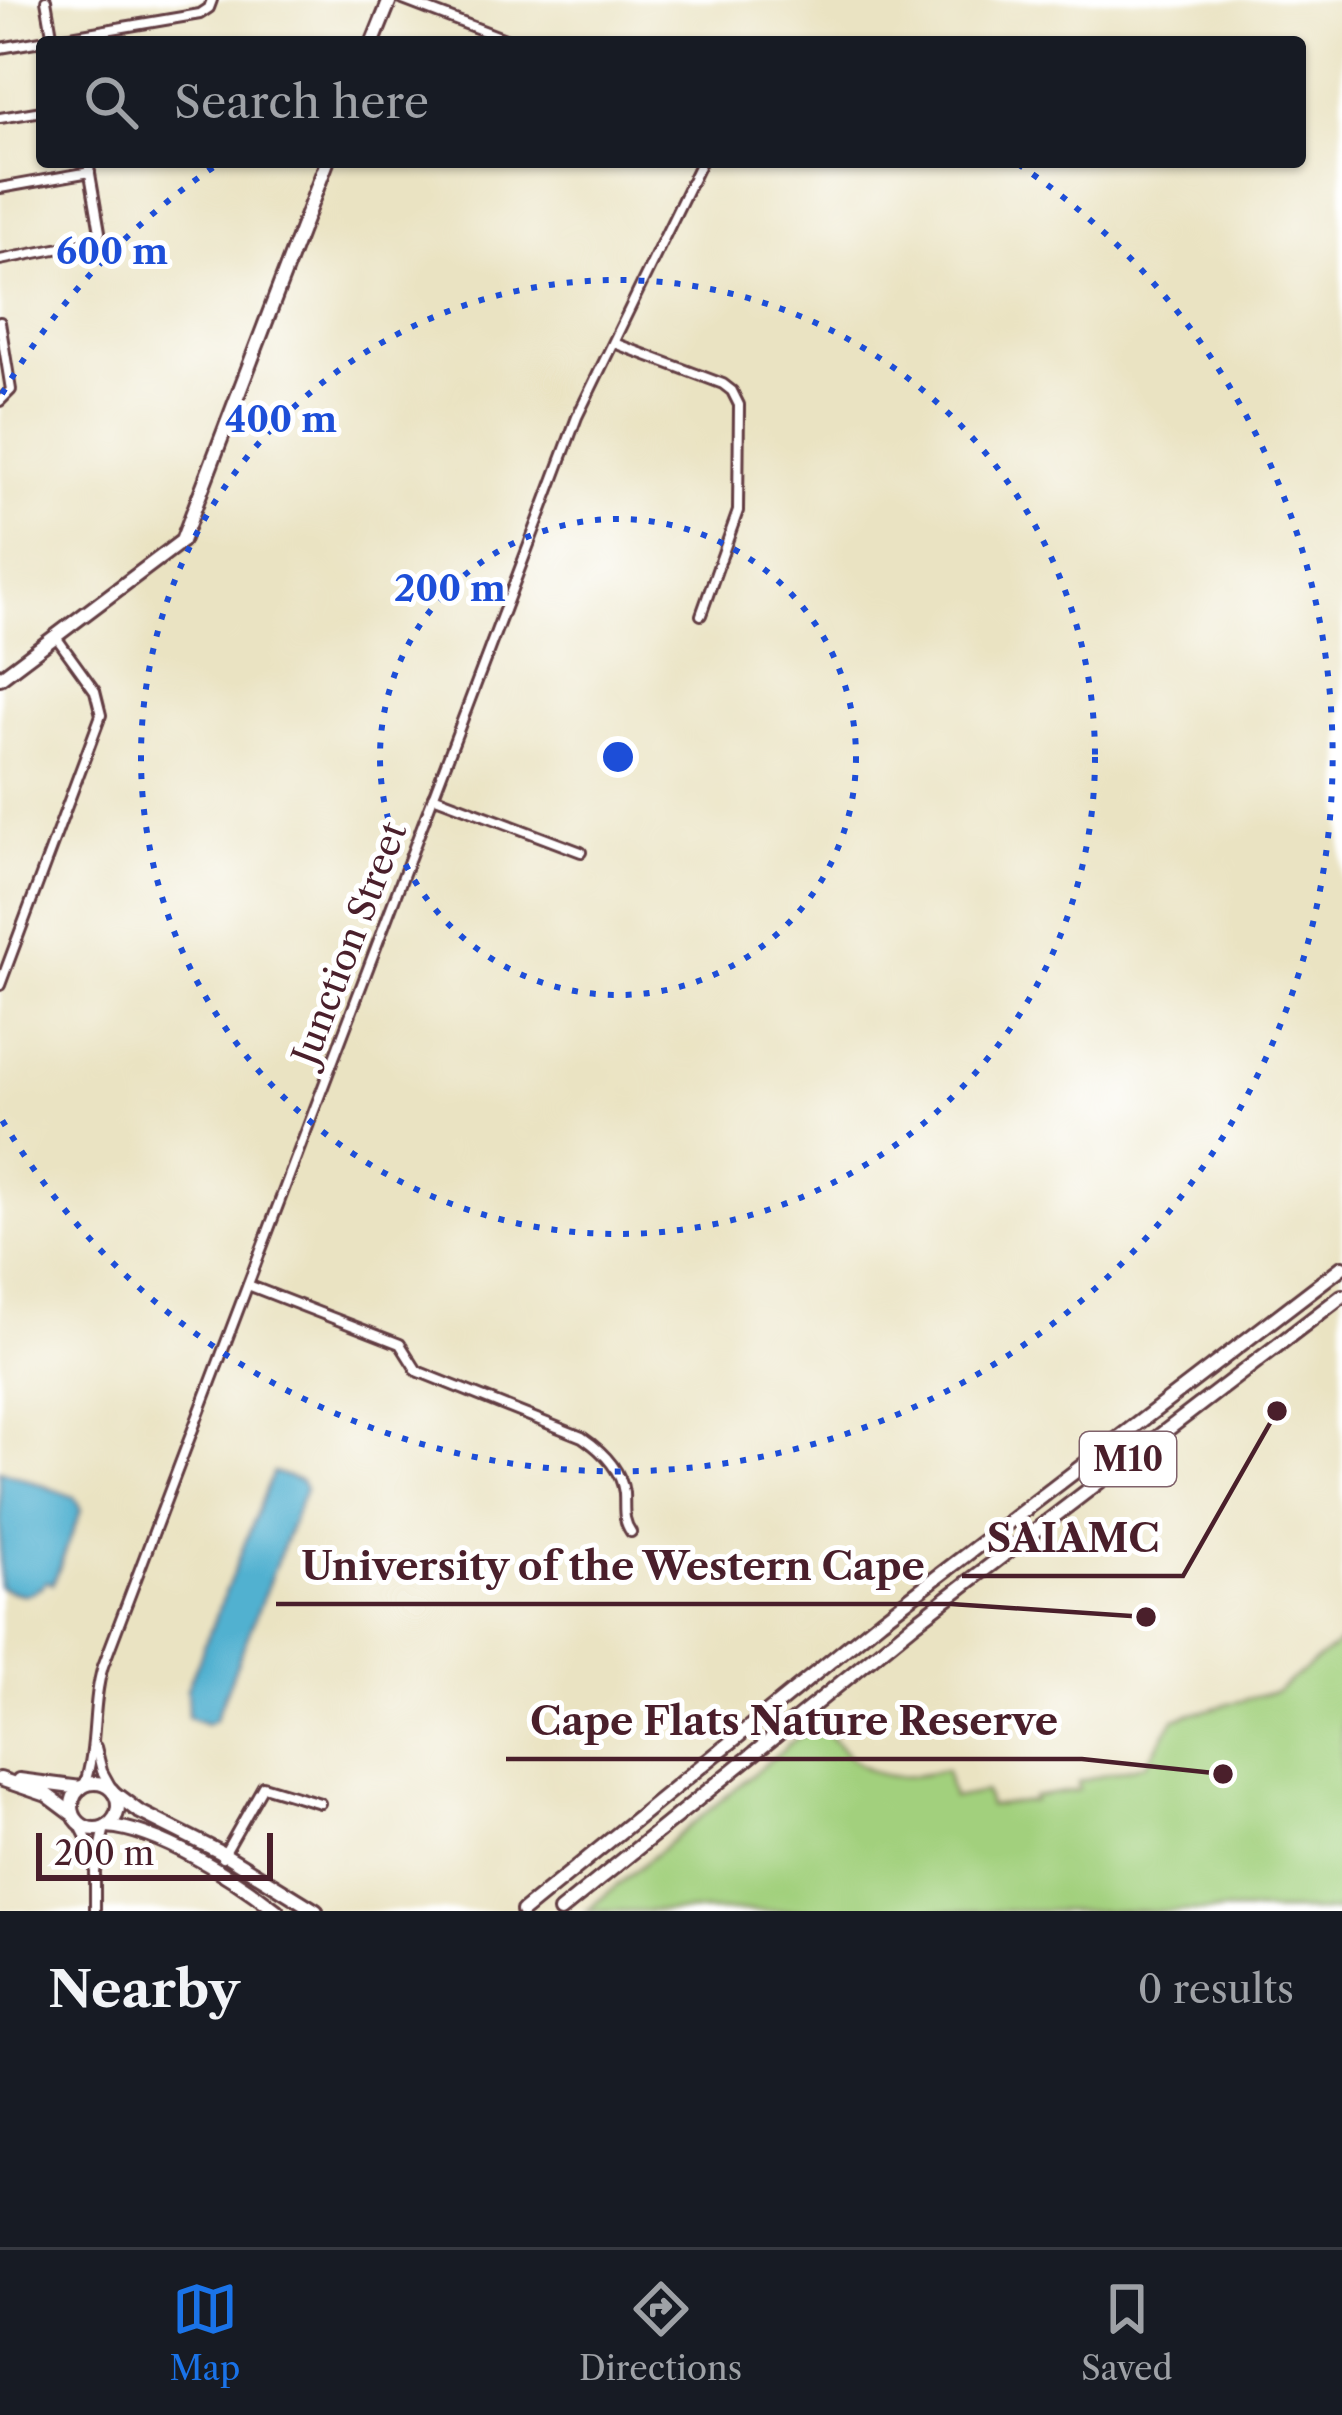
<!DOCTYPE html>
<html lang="en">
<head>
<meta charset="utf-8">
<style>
	body { margin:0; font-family:"Libre Caslon Text",serif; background:#242831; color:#f1f3f6 }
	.scale { position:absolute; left:36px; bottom:30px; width:237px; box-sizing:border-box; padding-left:12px; border:6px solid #4a1f2b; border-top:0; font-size:33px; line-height:42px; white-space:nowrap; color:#4a1f2b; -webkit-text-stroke:9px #fff; paint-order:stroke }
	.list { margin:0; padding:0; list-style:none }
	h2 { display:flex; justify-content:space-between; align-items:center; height:156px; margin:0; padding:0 48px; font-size:51px }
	h2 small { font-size:39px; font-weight:400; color:#9ea1a6 }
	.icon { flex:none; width:66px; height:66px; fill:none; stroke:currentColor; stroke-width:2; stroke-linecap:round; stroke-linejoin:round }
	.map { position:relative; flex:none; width:1342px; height:1911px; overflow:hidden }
	.search { position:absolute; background:#171b24; box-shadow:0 3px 9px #0004; left:36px; right:36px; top:36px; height:132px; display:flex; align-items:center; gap:30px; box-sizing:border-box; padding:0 42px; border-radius:12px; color:#9ea1a6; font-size:45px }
	.sheet { height:336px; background:#171b24 }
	nav { display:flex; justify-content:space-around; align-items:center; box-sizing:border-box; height:168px; border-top:3px solid #363941; background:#171b24; font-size:33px; color:#9ea1a6 }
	nav a { display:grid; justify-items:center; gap:6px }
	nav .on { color:#1a73e8 }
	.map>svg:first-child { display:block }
	.green { fill:#a2d07d; stroke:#767854; stroke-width:3 }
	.water { fill:#51b1d0; stroke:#4e687e; stroke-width:3 }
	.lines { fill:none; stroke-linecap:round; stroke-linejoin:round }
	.street-casing { stroke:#623c42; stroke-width:14 }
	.secondary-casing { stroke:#623c42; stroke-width:18 }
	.primary-casing { stroke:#623c42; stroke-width:18 }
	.street { stroke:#fff; stroke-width:8 }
	.secondary { stroke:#fff; stroke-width:12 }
	.primary { stroke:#fff; stroke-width:12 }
	.ring { fill:none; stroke:#1d4ed8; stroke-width:6; stroke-dasharray:6 12 }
	.labels { text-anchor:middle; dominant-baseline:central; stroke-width:10; stroke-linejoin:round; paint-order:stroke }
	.shield { fill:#fff; stroke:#80626b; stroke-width:3 }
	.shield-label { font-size:33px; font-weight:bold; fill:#4a1f2b }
	.street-label { font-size:36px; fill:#4a1f2b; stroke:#fff }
	.centre { fill:#1d4ed8; stroke:#fff; stroke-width:6 }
	.ring-label { font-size:36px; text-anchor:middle; font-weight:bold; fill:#1d4ed8; stroke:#fff; stroke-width:10; stroke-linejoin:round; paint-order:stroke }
	.leader { fill:none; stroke:#4a1f2b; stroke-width:4.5 }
	.callout-dot { fill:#4a1f2b; stroke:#fff; stroke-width:4.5 }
	.callout-label { font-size:39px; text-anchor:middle; font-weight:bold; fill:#4a1f2b; stroke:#fff; stroke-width:10; stroke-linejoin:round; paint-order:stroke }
</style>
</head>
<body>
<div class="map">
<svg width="1342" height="1911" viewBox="0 0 1342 1911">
	<rect width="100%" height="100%" fill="#fff"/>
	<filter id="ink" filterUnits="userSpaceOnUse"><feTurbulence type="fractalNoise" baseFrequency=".00833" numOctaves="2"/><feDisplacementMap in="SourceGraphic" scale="24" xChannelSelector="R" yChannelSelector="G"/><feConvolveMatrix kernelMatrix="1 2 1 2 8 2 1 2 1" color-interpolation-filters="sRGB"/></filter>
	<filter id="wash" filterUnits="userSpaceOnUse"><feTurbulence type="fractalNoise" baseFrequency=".004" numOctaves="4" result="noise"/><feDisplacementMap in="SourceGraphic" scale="48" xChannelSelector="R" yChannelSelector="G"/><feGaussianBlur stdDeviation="2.7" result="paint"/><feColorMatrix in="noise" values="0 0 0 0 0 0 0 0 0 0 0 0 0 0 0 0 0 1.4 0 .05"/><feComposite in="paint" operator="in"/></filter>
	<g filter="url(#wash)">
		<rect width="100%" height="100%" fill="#eae3c2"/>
		<!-- green -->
		<path class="green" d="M1342,1641V1911H586L808,1729L825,1730C863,1778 887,1784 946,1770L953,1798L985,1792L989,1806L1034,1801L1033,1797L1079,1790L1078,1782L1146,1764L1174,1719L1277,1691Z"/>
		<!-- water -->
		<g class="water">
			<path d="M0,1470L74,1497L81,1510L53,1584L47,1581C30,1599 22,1596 0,1587Z"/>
			<path d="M273,1472L301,1481L305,1489L215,1720L206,1724L188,1717L187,1689Z"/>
		</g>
	</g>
	<g filter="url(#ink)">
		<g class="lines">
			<!-- street casing -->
			<g class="street-casing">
				<g id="street">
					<path d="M46,0L53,40"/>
					<path d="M403,0L513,42"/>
					<path d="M0,48L200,14L209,8L212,0"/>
					<path d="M0,118L42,111"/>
					<path d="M0,188L90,172"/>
					<path d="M0,260L96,241L100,232L88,162"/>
					<path d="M0,322L11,390L0,401"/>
					<path d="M614,343L723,384L732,391L739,405L738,511L701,615"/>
					<path d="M433,796L581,852"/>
					<path d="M0,985L101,715L95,691L56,637"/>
					<path d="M248,1285L400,1344L417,1371L582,1437C601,1450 621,1468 624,1493C625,1509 622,1519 631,1532"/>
					<path d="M96,1747L102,1771L113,1791"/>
					<path d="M84,1786C98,1746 91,1706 103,1666L544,505L577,417L701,162"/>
					<path d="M77,1820L91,1847L94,1865"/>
					<path d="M222,1858L263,1786L320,1803"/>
					<path d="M95,1911V1872L105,1827"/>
				</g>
			</g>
			<!-- secondary casing -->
			<g class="secondary-casing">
				<g id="secondary">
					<path d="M373,42L390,0"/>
					<path d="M0,678L182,541L327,162"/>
					<path d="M0,1779L47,1795L71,1813"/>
					<path d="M19,1780L81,1788"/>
					<circle cx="95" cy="1806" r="23"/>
					<path d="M114,1793L138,1811L224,1854L316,1911"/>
					<path d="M107,1826C161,1830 234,1878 277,1911"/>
				</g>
			</g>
			<!-- primary casing -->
			<g class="primary-casing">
				<g id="primary">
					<path d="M523,1911L881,1620L1342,1267"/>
					<path d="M560,1911L916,1622L1342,1296"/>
				</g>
			</g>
			<!-- street -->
			<use href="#street" class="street"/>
			<!-- secondary -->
			<use href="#secondary" class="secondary"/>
			<!-- primary -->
			<use href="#primary" class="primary"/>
		</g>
	</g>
	<!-- distance rings -->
	<g class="ring">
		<circle cx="618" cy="757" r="238"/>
		<circle cx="618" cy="757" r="477"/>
		<path d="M2 394A715 715 0 0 1 218 164M1018 164A715 715 0 1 1 2 1120"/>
	</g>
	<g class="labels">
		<!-- shield labels -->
		<rect class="shield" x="1080" y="1432" width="96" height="54" rx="9"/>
		<g class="shield-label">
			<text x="1128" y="1459">M10</text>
		</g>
		<!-- street labels -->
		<g class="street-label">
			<text transform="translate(349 943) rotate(-69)">Junction Street</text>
		</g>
	</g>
	<circle cx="618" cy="757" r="18" class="centre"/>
	<g class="ring-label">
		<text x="112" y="264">600 m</text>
		<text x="281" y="432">400 m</text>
		<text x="450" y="601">200 m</text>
	</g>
	<!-- callouts -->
	<path class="leader" d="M1277 1411L1183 1576H962M1146 1617L951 1604H276M1223 1774L1082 1759H506"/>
	<g class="callout-dot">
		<circle cx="1277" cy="1411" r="12"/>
		<circle cx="1146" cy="1617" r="12"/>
		<circle cx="1223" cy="1774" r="12"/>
	</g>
	<g class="callout-label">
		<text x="1073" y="1552">SAIAMC</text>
		<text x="613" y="1580">University of the Western Cape</text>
		<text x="794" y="1735">Cape Flats Nature Reserve</text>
	</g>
</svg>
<div class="scale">200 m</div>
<div class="search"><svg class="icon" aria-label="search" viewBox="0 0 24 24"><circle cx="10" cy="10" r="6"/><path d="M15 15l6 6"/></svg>Search here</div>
</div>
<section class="sheet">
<h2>Nearby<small>0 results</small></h2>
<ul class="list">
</ul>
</section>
<nav>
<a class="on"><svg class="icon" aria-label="map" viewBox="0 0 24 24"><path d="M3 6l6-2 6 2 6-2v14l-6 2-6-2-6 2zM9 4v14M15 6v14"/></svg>Map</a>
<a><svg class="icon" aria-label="directions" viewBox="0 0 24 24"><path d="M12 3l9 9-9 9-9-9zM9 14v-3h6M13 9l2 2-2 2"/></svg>Directions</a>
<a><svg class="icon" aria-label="saved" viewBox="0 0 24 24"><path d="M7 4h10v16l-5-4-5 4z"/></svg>Saved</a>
</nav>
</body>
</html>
